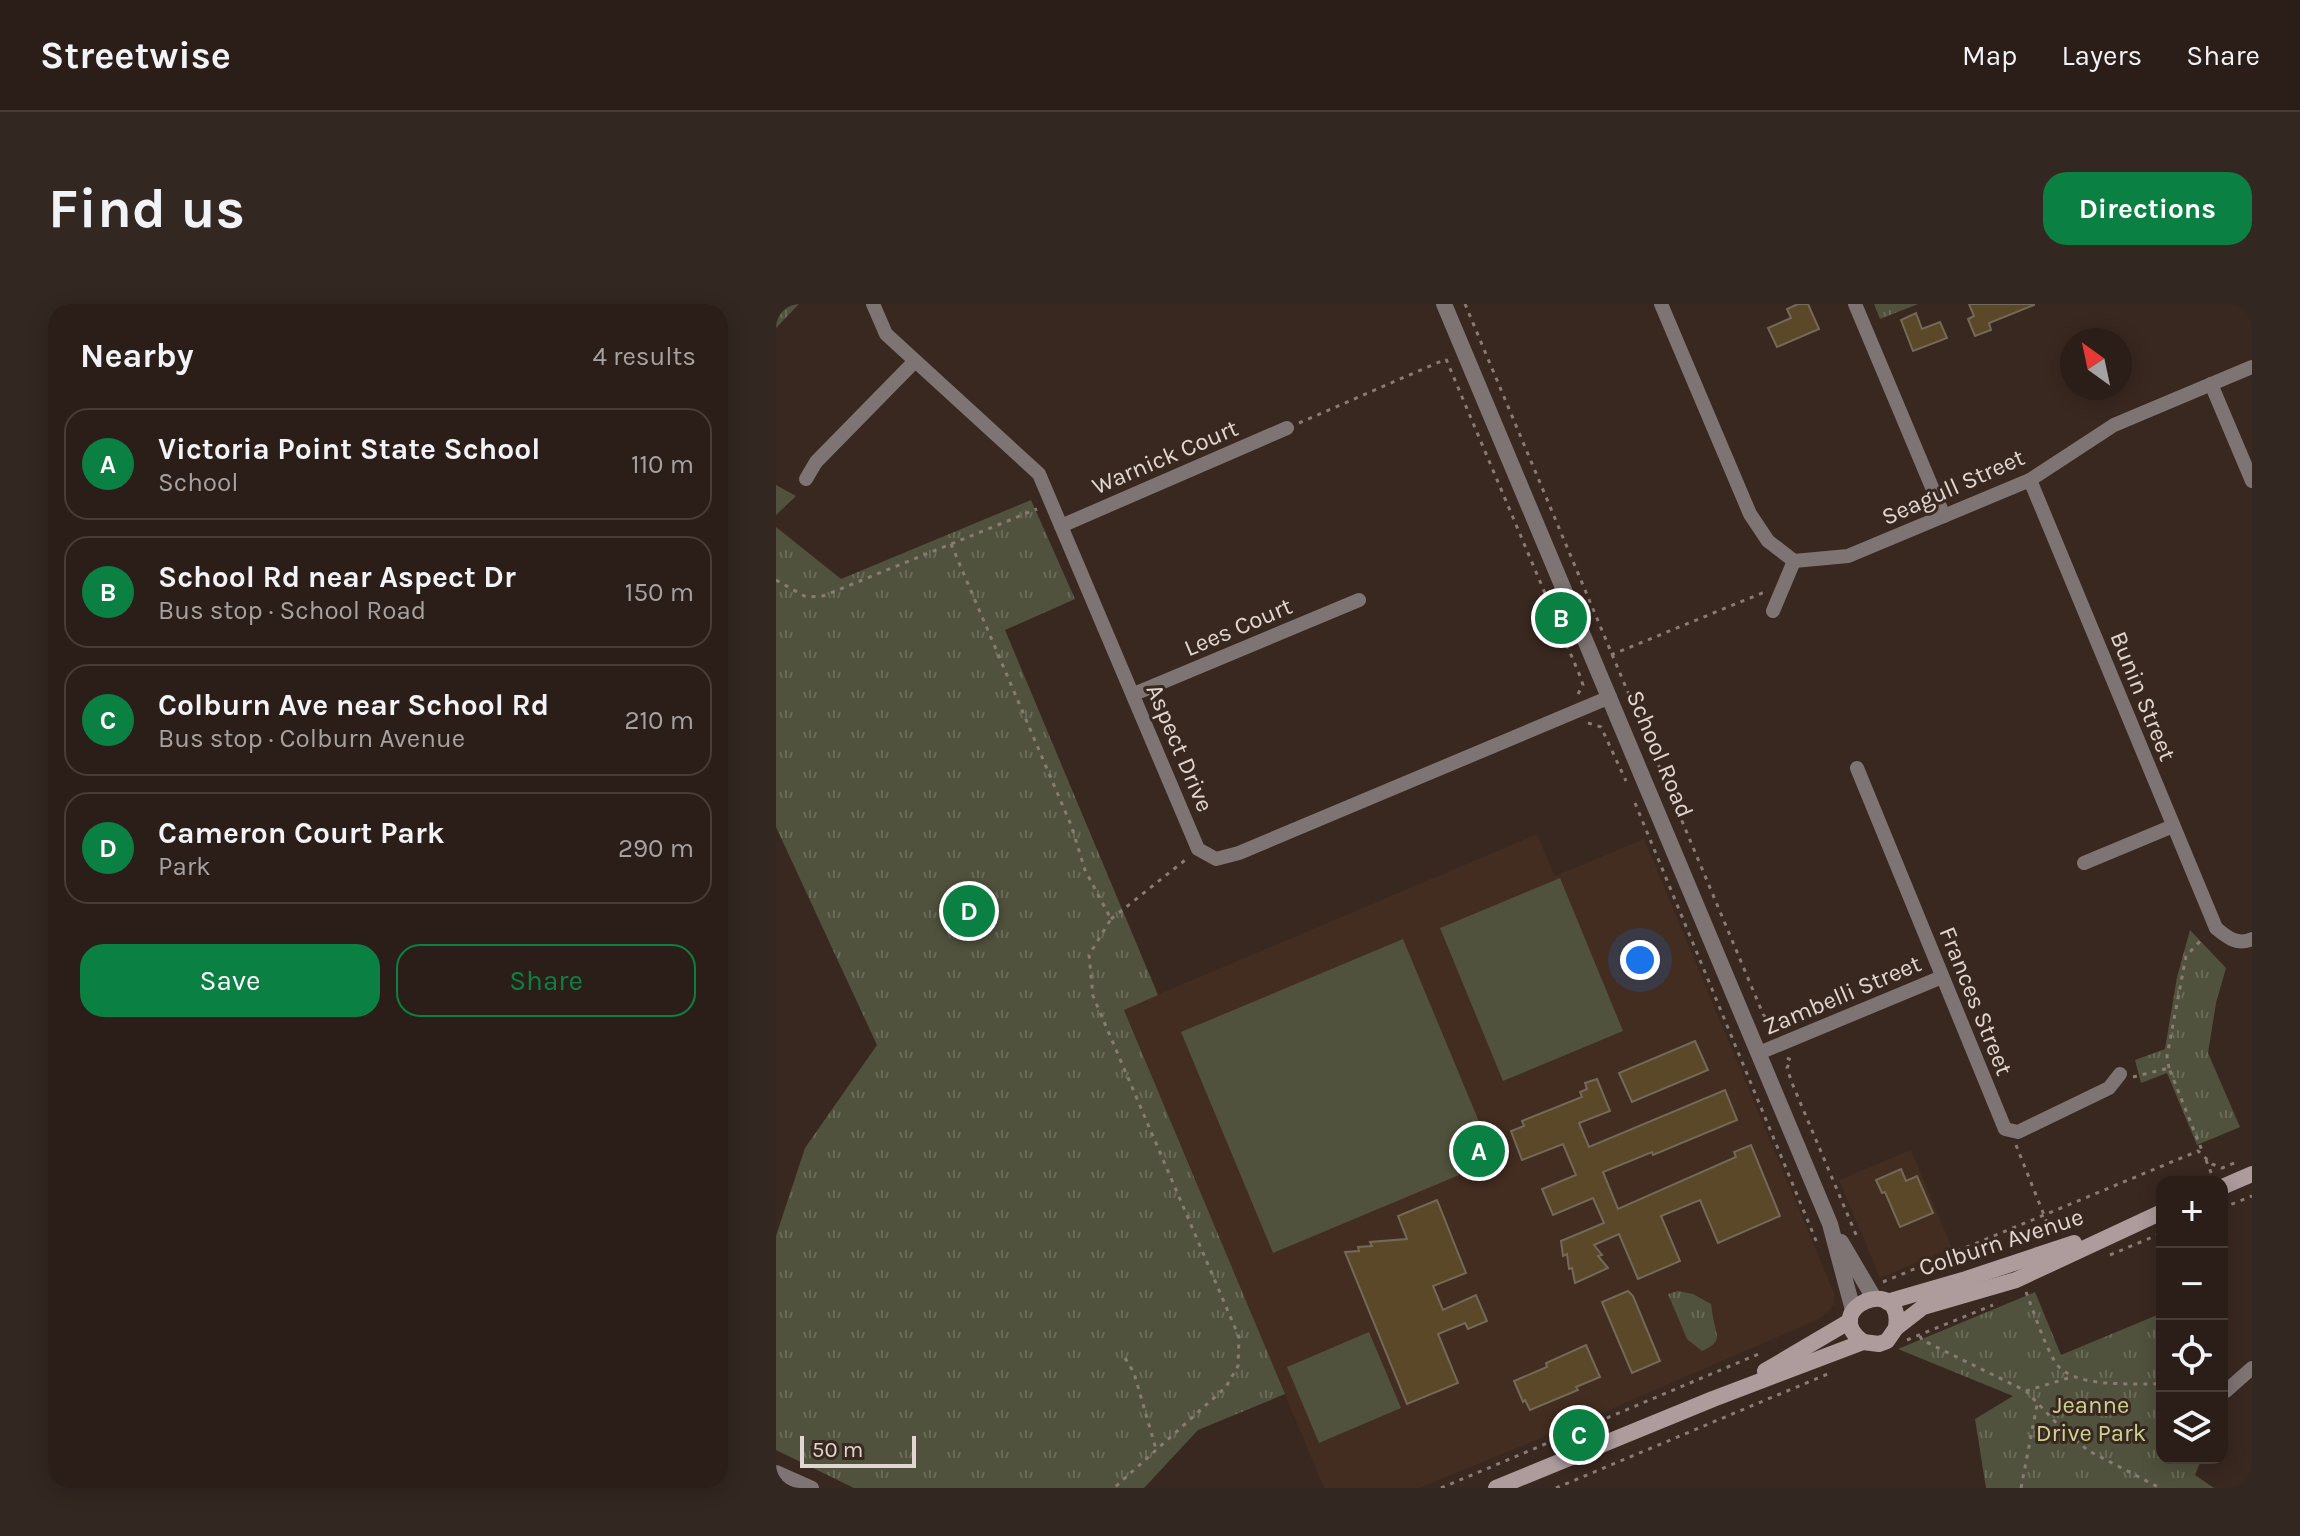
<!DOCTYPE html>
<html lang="en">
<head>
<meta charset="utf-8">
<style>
	body { margin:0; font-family:Karla,sans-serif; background:#332721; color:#f1f3f6 }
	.controls { position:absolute; right:24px; bottom:24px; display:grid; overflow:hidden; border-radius:16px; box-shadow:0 4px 20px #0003 }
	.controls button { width:72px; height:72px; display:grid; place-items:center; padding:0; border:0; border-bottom:2px solid #473c37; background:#2b1e18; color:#f1f3f6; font:40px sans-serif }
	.compass { position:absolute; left:1284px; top:24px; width:72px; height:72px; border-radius:50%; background:#2b1e18; box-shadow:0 4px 20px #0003; rotate:327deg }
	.scale { position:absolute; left:24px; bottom:20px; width:116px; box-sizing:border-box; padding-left:8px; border:4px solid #e1d6d0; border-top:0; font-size:22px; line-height:28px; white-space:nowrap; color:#e1d6d0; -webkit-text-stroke:6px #392820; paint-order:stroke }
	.you { position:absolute; left:864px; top:656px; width:28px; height:28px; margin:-20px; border:6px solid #fff; border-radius:50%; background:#1a73e8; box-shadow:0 0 0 12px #1a73e833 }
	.badge { display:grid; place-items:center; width:52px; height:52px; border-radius:50%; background:#0b8043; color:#fff; font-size:26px; font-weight:700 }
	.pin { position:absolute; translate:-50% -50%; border:4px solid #fff; box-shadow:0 2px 8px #0006 }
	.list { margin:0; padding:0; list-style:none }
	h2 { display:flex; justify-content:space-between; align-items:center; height:104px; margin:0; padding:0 32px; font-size:34px }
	h2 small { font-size:26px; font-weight:400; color:#a6a2a2 }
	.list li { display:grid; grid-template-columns:52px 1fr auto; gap:24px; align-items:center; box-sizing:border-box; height:112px; margin:0 16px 16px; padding:0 16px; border:2px solid #473c37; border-radius:24px }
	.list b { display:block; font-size:30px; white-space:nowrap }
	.list p { margin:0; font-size:26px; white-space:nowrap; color:#a6a2a2 }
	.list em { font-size:26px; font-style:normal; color:#a6a2a2 }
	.actions { display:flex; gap:16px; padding:24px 32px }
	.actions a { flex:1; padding:18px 0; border:2px solid #0b8043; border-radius:24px; text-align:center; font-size:28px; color:#0b8043 }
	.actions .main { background:#0b8043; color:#fff }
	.icon { flex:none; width:44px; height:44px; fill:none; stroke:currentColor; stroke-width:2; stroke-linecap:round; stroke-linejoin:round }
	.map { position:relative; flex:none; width:1476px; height:1184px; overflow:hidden; border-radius:24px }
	header { display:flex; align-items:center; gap:48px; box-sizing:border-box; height:112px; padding:0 40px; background:#2b1e18; border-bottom:2px solid #473c37 }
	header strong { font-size:38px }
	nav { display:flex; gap:44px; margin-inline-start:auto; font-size:28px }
	.intro { display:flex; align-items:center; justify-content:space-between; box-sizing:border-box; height:192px; padding:0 48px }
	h1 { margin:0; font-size:56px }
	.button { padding:20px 36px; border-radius:24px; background:#0b8043; color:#fff; font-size:28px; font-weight:700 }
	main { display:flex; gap:48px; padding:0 48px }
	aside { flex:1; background:#2b1e18; border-radius:24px; box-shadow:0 4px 20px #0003 }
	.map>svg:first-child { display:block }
	.built { fill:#432c20 }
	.park { fill:url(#park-tufts) }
	.garden { fill:#51523d }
	.building { fill:#5b4828; stroke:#746958; stroke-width:2 }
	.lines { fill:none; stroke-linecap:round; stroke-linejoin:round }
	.path { stroke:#897b74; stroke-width:3; stroke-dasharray:4 6; stroke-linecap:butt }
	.minor { stroke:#7f7474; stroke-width:14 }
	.tertiary { stroke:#7f7474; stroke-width:16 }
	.secondary { stroke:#ae9c9d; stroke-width:16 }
	.labels { text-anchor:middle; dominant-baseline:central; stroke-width:6; stroke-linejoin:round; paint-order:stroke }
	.street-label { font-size:24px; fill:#e1d6d0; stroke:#392820 }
	.park-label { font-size:24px; fill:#cdd292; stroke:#392820 }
</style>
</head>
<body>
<header>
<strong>Streetwise</strong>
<nav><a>Map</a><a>Layers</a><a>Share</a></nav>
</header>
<div class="intro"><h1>Find us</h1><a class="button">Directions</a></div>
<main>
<aside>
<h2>Nearby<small>4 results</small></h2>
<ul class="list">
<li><span class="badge">A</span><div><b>Victoria Point State School</b><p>School</p></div><em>110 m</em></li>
<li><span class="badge">B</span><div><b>School Rd near Aspect Dr</b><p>Bus stop · School Road</p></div><em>150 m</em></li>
<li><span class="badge">C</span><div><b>Colburn Ave near School Rd</b><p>Bus stop · Colburn Avenue</p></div><em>210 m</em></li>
<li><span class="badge">D</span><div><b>Cameron Court Park</b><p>Park</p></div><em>290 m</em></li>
</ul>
<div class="actions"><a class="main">Save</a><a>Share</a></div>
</aside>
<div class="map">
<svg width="1476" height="1184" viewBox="0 0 1476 1184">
	<defs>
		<pattern id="park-tufts" width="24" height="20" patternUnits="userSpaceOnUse" patternTransform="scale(2)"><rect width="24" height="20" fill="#51523d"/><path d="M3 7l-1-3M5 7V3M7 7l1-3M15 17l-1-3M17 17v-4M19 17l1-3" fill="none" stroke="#6a6a58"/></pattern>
	</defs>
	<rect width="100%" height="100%" fill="#392820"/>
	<!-- built -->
	<g class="built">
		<path d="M761,530L779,572L868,535L1058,989V1001L1045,1014L817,1113L643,1184H548L348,705Z"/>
		<path d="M1135,846L1176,944L1104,974L1063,876Z"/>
	</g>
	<!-- park -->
	<g class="park">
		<path d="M0,0H23L0,24Z"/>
		<path d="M1098,0H1142L1104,15Z"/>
		<path d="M0,181L20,192L0,211Z"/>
		<path d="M255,196L299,295L229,326L382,691L348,706L509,1090L422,1126L368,1184H78L0,1146V932L29,844L101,741L0,523V223L65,275Z"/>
		<path d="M1414,626L1450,664L1440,699L1432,749L1464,823L1421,841L1391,769L1365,779L1359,756L1389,745L1401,673Z"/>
		<path d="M902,987L917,990L935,1000C936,1004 936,1009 937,1013C940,1032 948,1037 926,1047L911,1035L892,990Z"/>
		<path d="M1259,988L1285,1051L1386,1009V1154H1426L1419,1171L1438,1184H1210L1199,1115L1237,1092L1122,1045Z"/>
	</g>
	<!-- garden -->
	<g class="garden">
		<path d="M784,574L847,727L727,777L664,624Z"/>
		<path d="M627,635L719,856L497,949L405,728Z"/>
		<path d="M593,1028L625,1104L543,1139L511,1063Z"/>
	</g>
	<!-- building -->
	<g class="building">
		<path d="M1022,0H1032L1043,25L1001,43L992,24L1015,14L1011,5Z"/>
		<path d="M1193,0H1258V1L1213,19L1215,26L1199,32L1192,15L1198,12Z"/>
		<path d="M1140,9L1146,25L1164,18L1171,34L1137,47L1125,16Z"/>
		<path d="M919,737L932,766L856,798L843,769Z"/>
		<path d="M821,775L834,807L803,819L813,843L949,786L961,816L877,851L876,848L827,868L842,905L960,853L958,848L975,841L1004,912L942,939L924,896L885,912L904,957L862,975L843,930L818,941L826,951L822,952L832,964L799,979L796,964L793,965L791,950L787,952L785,937L828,919L817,894L777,911L766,885L800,871L787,840L746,856L735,827L748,822L746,817L806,793L804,788L811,785L809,779Z"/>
		<path d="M1125,865L1130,877L1141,872L1157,909L1124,923L1109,888L1106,889L1100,876Z"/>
		<path d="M661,896L690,969L657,982L667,1006L700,991L711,1017L692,1025L689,1019L662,1030L682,1079L631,1100L569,948L583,947L582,943L596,942L594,938L631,935L622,912Z"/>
		<path d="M852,987L857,992L884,1057L856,1069L826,998Z"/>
		<path d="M810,1041L824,1073L800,1083L802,1086L754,1106L749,1096L747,1098L738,1077L771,1063L770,1059Z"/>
	</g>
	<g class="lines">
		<!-- path -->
		<g class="path">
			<path d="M689,0L987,710L997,724"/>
			<path d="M0,10L8,0"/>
			<path d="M670,55L804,372L807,381L802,390"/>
			<path d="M523,119L670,55"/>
			<path d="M175,240L295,521L309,566L335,615L313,651L317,692L463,1033L462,1062L450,1083L338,1184"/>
			<path d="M0,276L30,293L47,292L261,205"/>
			<path d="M835,351L991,287"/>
			<path d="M812,419L825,423L850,477"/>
			<path d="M859,499L1041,939"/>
			<path d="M335,615L413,553"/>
			<path d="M1011,754L1015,756L1011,764L1016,779L1081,933"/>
			<path d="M1393,764L1391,752L1410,652L1428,633"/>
			<path d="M1357,773L1393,764L1427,849"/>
			<path d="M1240,841L1276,931"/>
			<path d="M1430,856L1436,871"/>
			<path d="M1446,904L1476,892"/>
			<path d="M1334,951L1386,929"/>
			<path d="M1107,978L1422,847L1436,860L1446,864L1461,858"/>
			<path d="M1250,988C1259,1011 1267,1037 1279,1058C1296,1085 1357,1079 1386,1080"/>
			<path d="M1144,1032L1146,1036L1250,1087L1288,1127L1313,1147L1384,1184"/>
			<path d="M1131,1036L1217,1001"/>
			<path d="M349,1054L358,1069L380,1145"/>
			<path d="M1250,1087L1292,1074"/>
			<path d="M665,1184L985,1049"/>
			<path d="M780,1184L1054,1069"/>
			<path d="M1245,1184L1261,1101"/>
		</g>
		<!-- minor -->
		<g class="minor">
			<path d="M97,0L110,30L263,170L422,545L440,555L463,549L834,393"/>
			<path d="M885,0L974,210L992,237L1018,257L1072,252L1254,176L1338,121L1476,63"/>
			<path d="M1079,0L1168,212"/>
			<path d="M1435,80L1476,177"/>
			<path d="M30,175L40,158L139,57"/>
			<path d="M1254,176L1440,624C1451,633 1461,642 1476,635"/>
			<path d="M285,222L511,124"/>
			<path d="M997,307L1018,257"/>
			<path d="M358,390L583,296"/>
			<path d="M1081,464L1229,825L1242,828L1333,784L1344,770"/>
			<path d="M1308,559L1397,522"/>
			<path d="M983,749L1166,673"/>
			<path d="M1450,1087L1476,1064"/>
			<path d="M0,1168L36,1184"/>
		</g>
		<!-- tertiary -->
		<g class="tertiary">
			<path d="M668,0L1054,920L1077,1006"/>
			<path d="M1065,938L1098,994"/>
		</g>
		<!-- secondary -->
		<g class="secondary">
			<path d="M1446,883L1476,870"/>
			<path d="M1111,998L1187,976L1298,939"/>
			<path d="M1087,1038C1041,1004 1129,968 1120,1024"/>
			<path d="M989,1067L1074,1017"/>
			<path d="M720,1184L937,1095L1087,1038L1103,1040L1111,1037L1120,1024L1147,1003L1240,976L1386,908"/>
		</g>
	</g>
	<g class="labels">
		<!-- street labels -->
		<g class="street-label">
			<text transform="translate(389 153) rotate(-23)">Warnick Court</text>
			<text transform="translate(1177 183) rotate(-24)">Seagull Street</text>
			<text transform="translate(462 323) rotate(-23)">Lees Court</text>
			<text transform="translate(1367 392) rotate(68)">Bunin Street</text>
			<text transform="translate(404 444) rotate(67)">Aspect Drive</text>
			<text transform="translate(884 450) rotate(67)">School Road</text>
			<text transform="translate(1066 691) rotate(-23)">Zambelli Street</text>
			<text transform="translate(1200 697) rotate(68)">Frances Street</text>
			<text transform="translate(1225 938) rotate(-18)">Colburn Avenue</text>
		</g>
		<!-- park labels -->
		<g class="park-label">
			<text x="1315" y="1101">Jeanne<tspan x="1315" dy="28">Drive Park</tspan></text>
		</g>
	</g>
</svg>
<div class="controls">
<button>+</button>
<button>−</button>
<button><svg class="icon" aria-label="locate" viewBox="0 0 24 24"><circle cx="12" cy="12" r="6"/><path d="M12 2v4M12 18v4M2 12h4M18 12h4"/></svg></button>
<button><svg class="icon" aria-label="layers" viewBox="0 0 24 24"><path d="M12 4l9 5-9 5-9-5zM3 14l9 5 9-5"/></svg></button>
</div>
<svg class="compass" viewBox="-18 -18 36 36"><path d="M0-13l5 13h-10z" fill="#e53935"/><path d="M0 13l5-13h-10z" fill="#a6a2a2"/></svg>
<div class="scale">50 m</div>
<div class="you"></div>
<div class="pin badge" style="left:703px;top:847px">A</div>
<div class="pin badge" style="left:785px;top:314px">B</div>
<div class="pin badge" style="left:803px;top:1131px">C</div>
<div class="pin badge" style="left:193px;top:607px">D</div>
</div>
</main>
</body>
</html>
